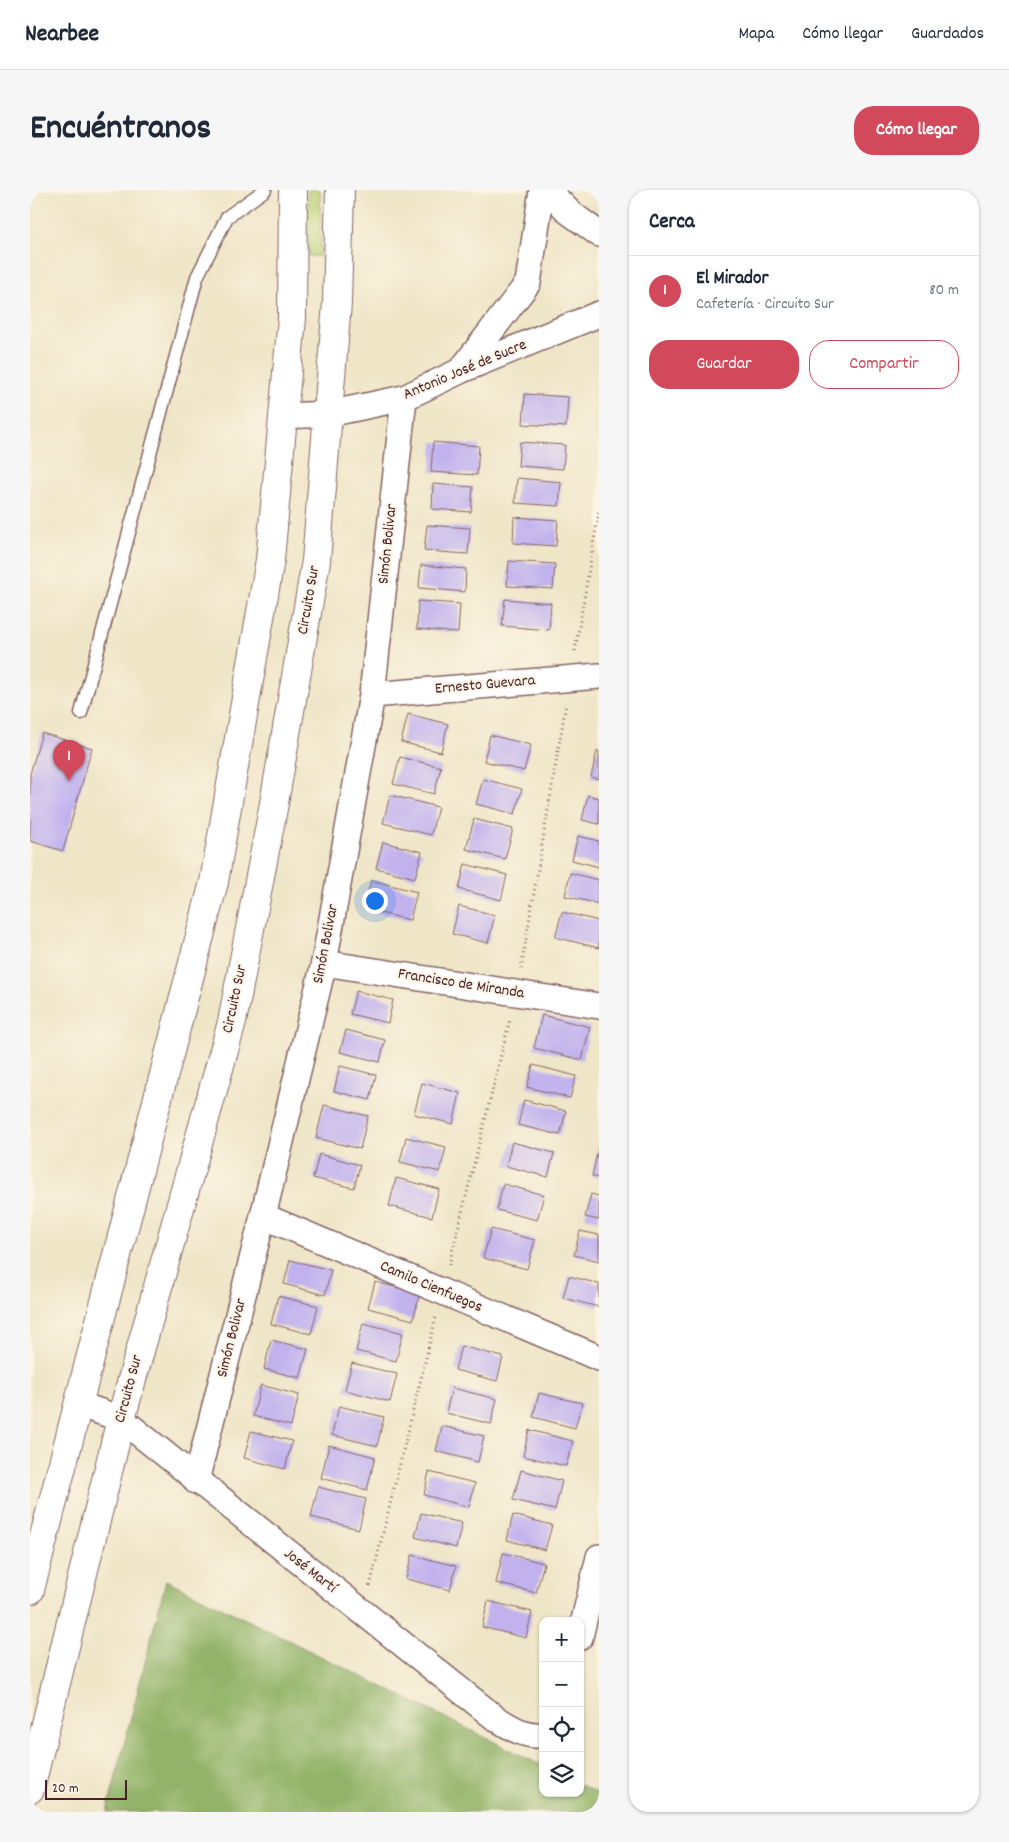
<!DOCTYPE html>
<html lang="es">
<head>
<meta charset="utf-8">
<style>
	body { margin:0; font-family:Dekko,sans-serif; background:#f6f6f7; color:#1f2937 }
	.controls { position:absolute; right:15px; bottom:15px; display:grid; overflow:hidden; border-radius:10px; box-shadow:0 1px 4px #0004 }
	.controls button { width:45px; height:45px; display:grid; place-items:center; padding:0; border:0; border-bottom:1px solid #e0e1e3; background:#fff; color:#1f2937; font:25px sans-serif }
	.scale { position:absolute; left:15px; bottom:12px; width:82px; box-sizing:border-box; padding-left:5px; border:2px solid #4a1f2b; border-top:0; font-size:14px; line-height:18px; white-space:nowrap; color:#4a1f2b; -webkit-text-stroke:4px #fcf5e5; paint-order:stroke }
	.you { position:absolute; left:344px; top:710px; width:18px; height:18px; margin:-12px; border:4px solid #fff; border-radius:50%; background:#1a73e8; box-shadow:0 0 0 8px #1a73e833 }
	.badge { display:grid; place-items:center; width:32px; height:32px; border-radius:50%; background:#d1495b; color:#fff; font-size:16px; font-weight:700 }
	.pin { position:absolute; translate:-50% -41px; filter:drop-shadow(0 1px 2px #0008) }
	.pin::after { content:''; position:absolute; top:26px; width:18px; height:15px; background:inherit; clip-path:polygon(0 0,100% 0,50% 100%) }
	.list { margin:0; padding:0; list-style:none }
	h2 { display:flex; justify-content:space-between; align-items:center; height:65px; margin:0; padding:0 20px; font-size:21px }
	h2 small { font-size:16px; font-weight:400; color:#747a83 }
	.list li { display:grid; grid-template-columns:32px 1fr auto; gap:15px; align-items:center; box-sizing:border-box; height:70px; padding:0 20px; border-top:1px solid #e0e1e3 }
	.list b { display:block; font-size:19px; white-space:nowrap }
	.list p { margin:0; font-size:16px; white-space:nowrap; color:#747a83 }
	.list em { font-size:16px; font-style:normal; color:#747a83 }
	.actions { display:flex; gap:10px; padding:15px 20px }
	.actions a { flex:1; padding:11px 0; border:1px solid #d1495b; border-radius:20px; text-align:center; font-size:18px; color:#d1495b }
	.actions .main { background:#d1495b; color:#fff }
	.icon { flex:none; width:28px; height:28px; fill:none; stroke:currentColor; stroke-width:2; stroke-linecap:round; stroke-linejoin:round }
	.map { position:relative; flex:none; width:569px; height:1622px; overflow:hidden; border-radius:20px }
	header { display:flex; align-items:center; gap:30px; box-sizing:border-box; height:70px; padding:0 25px; background:#fff; border-bottom:1px solid #e0e1e3 }
	header strong { font-size:24px }
	nav { display:flex; gap:28px; margin-inline-start:auto; font-size:18px }
	.intro { display:flex; align-items:center; justify-content:space-between; box-sizing:border-box; height:120px; padding:0 30px }
	h1 { margin:0; font-size:35px }
	.button { padding:12px 22px; border-radius:20px; background:#d1495b; color:#fff; font-size:18px; font-weight:700 }
	main { display:flex; gap:30px; padding:0 30px }
	aside { flex:1; background:#fff; border-radius:20px; box-shadow:0 1px 4px #0004 }
	.map>svg:first-child { display:block }
	.green { fill:#b9d176; stroke:#827850 }
	.forest { fill:#92b367; stroke:#6e6949 }
	.building { fill:#c1b2ee }
	.lines { fill:none; stroke-linecap:round; stroke-linejoin:round }
	.service-casing { stroke:#846462; stroke-width:15 }
	.minor-casing { stroke:#846462; stroke-width:28 }
	.trunk-casing { stroke:#846462; stroke-width:30 }
	.path { stroke:#846462; stroke-width:3; stroke-dasharray:1 4; stroke-linecap:butt }
	.service { stroke:#fff; stroke-width:12 }
	.minor { stroke:#fff; stroke-width:25 }
	.trunk { stroke:#fff; stroke-width:28 }
	.labels { text-anchor:middle; dominant-baseline:central; stroke-width:4; stroke-linejoin:round; paint-order:stroke }
	.street-label { font-size:16px; fill:#4a1f2b; stroke:#fcf5e5 }
</style>
</head>
<body>
<header>
<strong>Nearbee</strong>
<nav><a>Mapa</a><a>Cómo llegar</a><a>Guardados</a></nav>
</header>
<div class="intro"><h1>Encuéntranos</h1><a class="button">Cómo llegar</a></div>
<main>
<div class="map">
<svg width="569" height="1622" viewBox="0 0 569 1622">
	<rect width="100%" height="100%" fill="#fcf5e5"/>
	<filter id="ink" filterUnits="userSpaceOnUse"><feTurbulence type="fractalNoise" baseFrequency=".02" numOctaves="2"/><feDisplacementMap in="SourceGraphic" scale="10" xChannelSelector="R" yChannelSelector="G"/><feConvolveMatrix kernelMatrix="1 2 1 2 8 2 1 2 1" color-interpolation-filters="sRGB"/></filter>
	<filter id="wash" filterUnits="userSpaceOnUse"><feTurbulence type="fractalNoise" baseFrequency=".0096" numOctaves="4" result="noise"/><feDisplacementMap in="SourceGraphic" scale="20" xChannelSelector="R" yChannelSelector="G"/><feGaussianBlur stdDeviation="1.12" result="paint"/><feColorMatrix in="noise" values="0 0 0 0 0 0 0 0 0 0 0 0 0 0 0 0 0 1.4 0 .05"/><feComposite in="paint" operator="in"/></filter>
	<g filter="url(#wash)">
		<rect width="100%" height="100%" fill="#efe5c7"/>
		<!-- green -->
		<path class="green" d="M278,0H290L291,66H279Z"/>
		<!-- forest -->
		<path class="forest" d="M136,1390L513,1576V1603H550V1595L569,1604V1622H77Z"/>
		<g id="blocks">
			<!-- building -->
			<g class="building">
				<path d="M495,204L538,207L536,237L493,234Z"/>
				<path d="M403,252L449,256L447,285L401,282Z"/>
				<path d="M490,252L535,255L533,279L488,276Z"/>
				<path d="M487,288L531,292L529,316L485,313Z"/>
				<path d="M403,294L443,297L441,322L402,319Z"/>
				<path d="M484,327L528,330L526,356L483,353Z"/>
				<path d="M397,335L440,338L438,364L394,361Z"/>
				<path d="M479,371L525,374L523,399L477,396Z"/>
				<path d="M391,375L436,379L435,402L389,398Z"/>
				<path d="M475,409L521,413L519,440L472,436Z"/>
				<path d="M388,411L430,414L428,443L387,439Z"/>
				<path d="M378,524L418,534L411,562L371,552Z"/>
				<path d="M12,543L62,558L33,661L0,651V584Z"/>
				<path d="M460,545L501,555L494,581L454,571Z"/>
				<path d="M567,561H569V589L561,587Z"/>
				<path d="M370,567L411,577L404,604L363,594Z"/>
				<path d="M453,589L492,599L485,624L446,614Z"/>
				<path d="M360,605L408,617L401,645L353,633Z"/>
				<path d="M558,605L569,608V634L552,630Z"/>
				<path d="M444,629L483,639L475,669L436,659Z"/>
				<path d="M548,646L569,651V677L542,670Z"/>
				<path d="M353,652L392,662L385,688L346,678Z"/>
				<path d="M435,674L477,685L471,710L429,699Z"/>
				<path d="M540,683L569,690V714L535,706Z"/>
				<path d="M341,690L387,702L380,730L334,719Z"/>
				<path d="M429,716L465,725L458,753L422,744Z"/>
				<path d="M532,722L569,731V758L525,747Z"/>
				<path d="M326,801L363,810L358,833L320,824Z"/>
				<path d="M512,825L560,837L552,870L504,858Z"/>
				<path d="M316,840L355,850L350,872L310,862Z"/>
				<path d="M503,875L546,886L540,908L497,897Z"/>
				<path d="M310,876L346,885L340,910L304,901Z"/>
				<path d="M392,893L430,903L423,934L384,924Z"/>
				<path d="M494,910L536,921L530,945L488,935Z"/>
				<path d="M294,915L338,926L330,959L286,948Z"/>
				<path d="M376,947L416,957L410,982L370,972Z"/>
				<path d="M482,952L524,963L518,987L476,976Z"/>
				<path d="M568,959H569V988L562,986Z"/>
				<path d="M289,964L330,975L324,998L283,988Z"/>
				<path d="M366,988L409,999L402,1027L359,1016Z"/>
				<path d="M473,994L514,1005L507,1030L467,1020Z"/>
				<path d="M561,1004L569,1006V1030L555,1027Z"/>
				<path d="M461,1039L505,1050L497,1079L453,1068Z"/>
				<path d="M550,1041L569,1045V1071L544,1065Z"/>
				<path d="M260,1070L301,1080L295,1105L254,1094Z"/>
				<path d="M539,1086L569,1094V1117L533,1108Z"/>
				<path d="M345,1092L390,1103L383,1130L338,1118Z"/>
				<path d="M248,1106L288,1116L281,1144L241,1134Z"/>
				<path d="M333,1133L373,1143L366,1171L326,1161Z"/>
				<path d="M241,1150L278,1159L270,1188L234,1179Z"/>
				<path d="M431,1156L473,1167L467,1191L425,1180Z"/>
				<path d="M322,1173L367,1184L360,1212L315,1200Z"/>
				<path d="M231,1195L269,1205L261,1236L223,1226Z"/>
				<path d="M422,1198L467,1209L461,1234L416,1223Z"/>
				<path d="M509,1203L552,1213L545,1238L503,1227Z"/>
				<path d="M309,1216L354,1227L347,1256L302,1245Z"/>
				<path d="M412,1236L454,1246L448,1272L406,1261Z"/>
				<path d="M499,1240L543,1251L536,1276L493,1266Z"/>
				<path d="M221,1241L262,1251L255,1279L214,1268Z"/>
				<path d="M299,1255L345,1267L337,1300L291,1288Z"/>
				<path d="M491,1280L532,1291L525,1320L483,1310Z"/>
				<path d="M399,1282L445,1293L439,1317L394,1305Z"/>
				<path d="M288,1297L336,1309L329,1339L281,1327Z"/>
				<path d="M391,1323L432,1333L426,1358L385,1347Z"/>
				<path d="M483,1325L522,1335L515,1360L477,1350Z"/>
				<path d="M473,1363L514,1373L506,1403L466,1393Z"/>
				<path d="M382,1365L426,1376L420,1400L376,1389Z"/>
				<path d="M458,1411L502,1422L496,1448L452,1437Z"/>
			</g>
		</g>
	</g>
	<g filter="url(#ink)">
		<use href="#blocks" fill-opacity="0" stroke="#846462" stroke-width="1"/>
		<g class="lines">
			<!-- service casing -->
			<g class="service-casing">
				<path id="service" d="M51,523L167,87L197,27L235,0"/>
			</g>
			<!-- minor casing -->
			<g class="minor-casing">
				<g id="minor">
					<path d="M518,0L539,22L569,44"/>
					<path d="M432,179L498,93L512,0"/>
					<path d="M253,226L298,224L374,208L432,180L569,124"/>
					<path d="M342,505L569,486"/>
					<path d="M294,773L569,816"/>
					<path d="M233,1026L569,1168"/>
					<path d="M48,1214L91,1229L464,1527C480,1537 494,1547 513,1545"/>
					<path d="M166,1291L233,1026L294,773L342,505L374,208"/>
					<path d="M550,1447L569,1367"/>
				</g>
			</g>
			<!-- trunk casing -->
			<g class="trunk-casing">
				<g id="trunk">
					<path d="M0,1400L184,692L240,370L262,128L263,0"/>
					<path d="M0,1599L91,1229L202,832L243,619L286,371L307,113L310,0"/>
				</g>
			</g>
			<!-- path -->
			<g class="path">
				<path d="M545,461L569,321"/>
				<path d="M491,779L536,514"/>
				<path d="M419,1075L480,829"/>
				<path d="M340,1396L406,1127"/>
			</g>
			<!-- service -->
			<use href="#service" class="service"/>
			<!-- minor -->
			<use href="#minor" class="minor"/>
			<!-- trunk -->
			<use href="#trunk" class="trunk"/>
		</g>
	</g>
	<g class="labels">
		<!-- street labels -->
		<g class="street-label">
			<text transform="translate(435 180) rotate(-23)">Antonio José de Sucre</text>
			<text transform="translate(358 354) rotate(-84)">Simón Bolivar</text>
			<text transform="translate(279 410) rotate(-80)">Circuito Sur</text>
			<text transform="translate(455 495) rotate(-5)">Ernesto Guevara</text>
			<text transform="translate(296 754) rotate(-79)">Simón Bolivar</text>
			<text transform="translate(431 794) rotate(9)">Francisco de Miranda</text>
			<text transform="translate(205 809) rotate(-78)">Circuito Sur</text>
			<text transform="translate(401 1097) rotate(23)">Camilo Cienfuegos</text>
			<text transform="translate(202 1148) rotate(-76)">Simón Bolivar</text>
			<text transform="translate(99 1199) rotate(-75)">Circuito Sur</text>
			<text transform="translate(280 1381) rotate(38)">José Martí</text>
		</g>
	</g>
</svg>
<div class="controls">
<button>+</button>
<button>−</button>
<button><svg class="icon" aria-label="locate" viewBox="0 0 24 24"><circle cx="12" cy="12" r="6"/><path d="M12 2v4M12 18v4M2 12h4M18 12h4"/></svg></button>
<button><svg class="icon" aria-label="layers" viewBox="0 0 24 24"><path d="M12 4l9 5-9 5-9-5zM3 14l9 5 9-5"/></svg></button>
</div>
<div class="scale">20 m</div>
<div class="you"></div>
<div class="pin badge" style="left:39px;top:591px">1</div>
</div>
<aside>
<h2>Cerca<small></small></h2>
<ul class="list">
<li><span class="badge">1</span><div><b>El Mirador</b><p>Cafetería · Circuito Sur</p></div><em>80 m</em></li>
</ul>
<div class="actions"><a class="main">Guardar</a><a>Compartir</a></div>
</aside>
</main>
</body>
</html>
